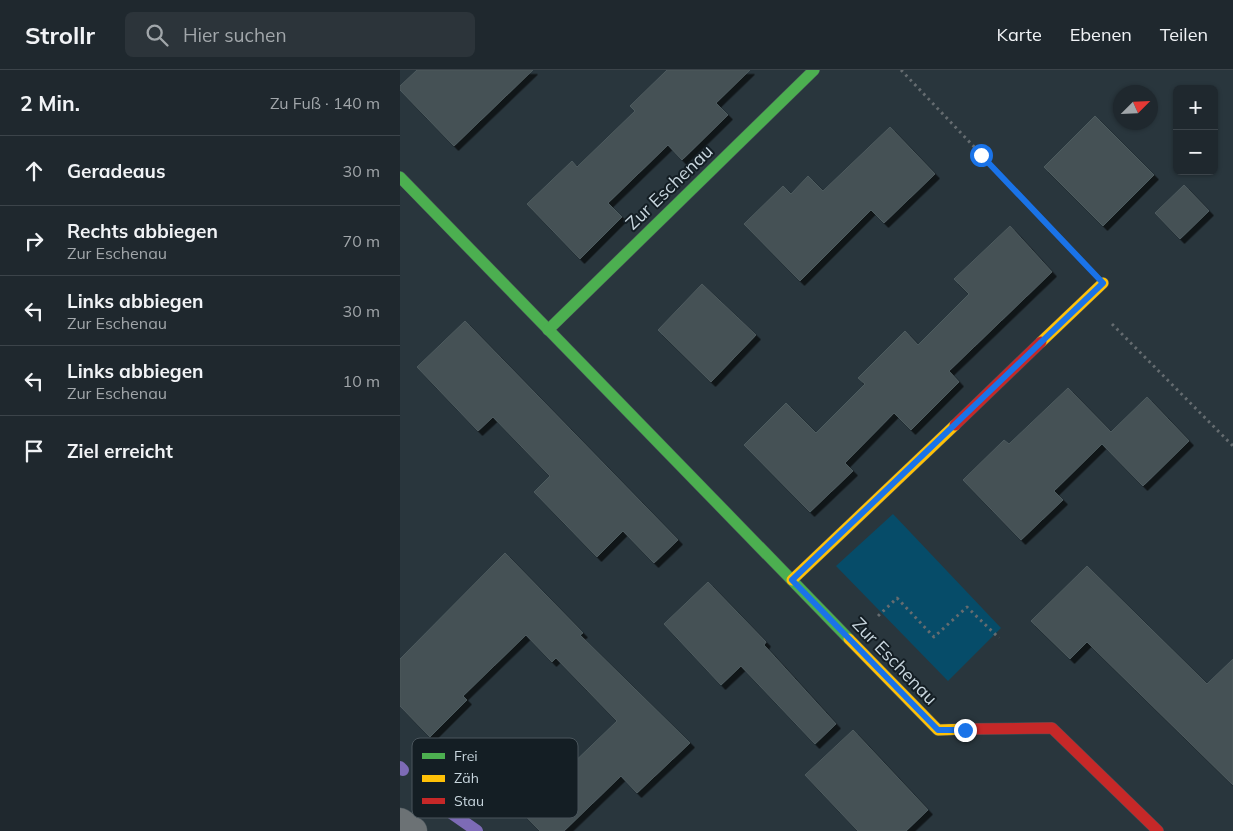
<!DOCTYPE html>
<html lang="de">
<head>
<meta charset="utf-8">
<style>
	body { margin:0; font-family:Mulish,sans-serif; background:#2c343a; color:#f1f3f6 }
	.controls { position:absolute; right:15px; top:15px; display:grid; overflow:hidden; border-radius:8px; box-shadow:0 1px 4px #0004 }
	.controls button { width:45px; height:45px; display:grid; place-items:center; padding:0; border:0; border-bottom:1px solid #3c444a; background:#1f282e; color:#f1f3f6; font:25px sans-serif }
	.compass { position:absolute; left:713px; top:15px; width:45px; height:45px; border-radius:50%; background:#1f282e; box-shadow:0 1px 4px #0004; rotate:66deg }
	.stop { position:absolute; width:15px; height:15px; margin:-11px; border:4px solid #1a73e8; border-radius:50%; background:#fff }
	.stop.end { background:#1a73e8; border-color:#fff; box-shadow:0 1px 5px #0008 }
	.list { margin:0; padding:0; list-style:none }
	h2 { display:flex; justify-content:space-between; align-items:center; height:65px; margin:0; padding:0 20px; font-size:21px }
	h2 small { font-size:16px; font-weight:400; color:#a1a6aa }
	.list li { display:grid; grid-template-columns:32px 1fr auto; gap:15px; align-items:center; box-sizing:border-box; height:70px; padding:0 20px; border-top:1px solid #3c444a }
	.list b { display:block; font-size:19px; white-space:nowrap }
	.list p { margin:0; font-size:16px; white-space:nowrap; color:#a1a6aa }
	.list em { font-size:16px; font-style:normal; color:#a1a6aa }
	.icon { flex:none; width:28px; height:28px; fill:none; stroke:currentColor; stroke-width:2; stroke-linecap:round; stroke-linejoin:round }
	.map { position:relative; flex:none; width:833px; height:761px; overflow:hidden }
	header { display:flex; align-items:center; gap:30px; box-sizing:border-box; height:70px; padding:0 25px; background:#1f282e; border-bottom:1px solid #3c444a }
	header strong { font-size:24px }
	nav { display:flex; gap:28px; margin-inline-start:auto; font-size:18px }
	.search { width:350px; height:45px; background:#2c343a; display:flex; align-items:center; gap:12px; box-sizing:border-box; padding:0 18px; border-radius:8px; color:#a1a6aa; font-size:19px }
	main { display:flex }
	aside { flex:1; background:#1f282e }
	.map>svg:first-child { display:block }
	.green { fill:#064c69 }
	.lines { fill:none; stroke-linecap:round; stroke-linejoin:round }
	.stream { stroke:#7d6bb6; stroke-width:12 }
	.building { fill:#455154; stroke:#4e5b5f; filter:url(#shadow) }
	.street-casing { stroke:#475258; stroke-width:29 }
	.fast-casing { stroke:#475258; stroke-width:12 }
	.slow-casing { stroke:#475258; stroke-width:12 }
	.jam-casing { stroke:#475258; stroke-width:12 }
	.path { stroke:#656c70; stroke-width:3; stroke-dasharray:2.5 4; stroke-linecap:butt }
	.street { stroke:#6c7275; stroke-width:28 }
	.fast { stroke:#4caf50; stroke-width:11 }
	.slow { stroke:#ffc107; stroke-width:11 }
	.jam { stroke:#c62828; stroke-width:11 }
	.route { stroke:#1a73e8; stroke-width:6 }
	.labels { text-anchor:middle; dominant-baseline:central; stroke-width:4; stroke-linejoin:round; paint-order:stroke }
	.street-label { font-size:18px; fill:#c8d6de; stroke:#141e24 }
	.key { fill:#141e24; stroke:#4a555c; stroke-width:1 }
	.key-label { font-size:14px; fill:#c8d6de }
</style>
</head>
<body>
<header>
<strong>Strollr</strong>
<div class="search"><svg class="icon" aria-label="search" viewBox="0 0 24 24"><circle cx="10" cy="10" r="6"/><path d="M15 15l6 6"/></svg>Hier suchen</div>
<nav><a>Karte</a><a>Ebenen</a><a>Teilen</a></nav>
</header>
<main>
<aside>
<h2>2 Min.<small>Zu Fuß · 140 m</small></h2>
<ul class="list">
<li><svg class="icon" aria-label="ahead" viewBox="0 0 24 24"><path d="M12 20V5M6 11l6-6 6 6"/></svg><div><b>Geradeaus</b></div><em>30 m</em></li>
<li><svg class="icon" aria-label="right" viewBox="0 0 24 24"><path d="M7 20v-9h11M14 6l5 5-5 5"/></svg><div><b>Rechts abbiegen</b><p>Zur Eschenau</p></div><em>70 m</em></li>
<li><svg class="icon" aria-label="left" viewBox="0 0 24 24"><path d="M17 20v-9H6M10 6l-5 5 5 5"/></svg><div><b>Links abbiegen</b><p>Zur Eschenau</p></div><em>30 m</em></li>
<li><svg class="icon" aria-label="left" viewBox="0 0 24 24"><path d="M17 20v-9H6M10 6l-5 5 5 5"/></svg><div><b>Links abbiegen</b><p>Zur Eschenau</p></div><em>10 m</em></li>
<li><svg class="icon" aria-label="arrive" viewBox="0 0 24 24"><path d="M6 21V4h12l-3 4 3 4H6"/></svg><div><b>Ziel erreicht</b></div></li>
</ul>
</aside>
<div class="map">
<svg width="833" height="761" viewBox="0 0 833 761">
	<defs>
		<filter id="shadow"><feDropShadow dx="4.5" dy="4.5" stdDeviation="0" flood-color="#0009"/></filter>
	</defs>
	<rect width="100%" height="100%" fill="#29363d"/>
	<!-- green -->
	<path class="green" d="M493,444L601,558L548,611L436,496Z"/>
	<g class="lines">
		<!-- stream -->
		<g class="stream">
			<path d="M0,697L3,700"/>
			<path d="M29,724L47,740L77,761"/>
		</g>
	</g>
	<!-- building -->
	<g class="building">
		<path d="M17,0H133L54,76L0,20V16Z"/>
		<path d="M267,0H350L316,33L328,45L282,90L268,75L208,133L222,147L180,189L127,134L172,91L177,97L235,41L230,36Z"/>
		<path d="M695,46L754,105L703,156L644,97Z"/>
		<path d="M490,57L535,104L484,153L471,140L400,211L344,154L383,116L391,124L408,106L423,121Z"/>
		<path d="M784,115L809,141L780,169L755,143Z"/>
		<path d="M610,156L652,202L549,301L559,312L511,360L494,343L445,393L453,401L410,442L344,375L386,333L416,363L465,314L458,308L505,261L518,275L569,224L554,209Z"/>
		<path d="M302,214L356,265L311,312L258,260Z"/>
		<path d="M65,251L278,470L254,493L223,461L197,487L134,422L150,406L93,347L78,361L17,297Z"/>
		<path d="M668,318L711,362L747,327L789,371L743,416L702,374L654,421L663,430L621,470L563,410L604,370L609,374Z"/>
		<path d="M105,483L183,563L180,565L290,673L237,723L221,706L164,761H140L102,722L145,680L165,701L217,651L156,588L152,592L126,565L63,626L67,630L30,667L0,636V589Z"/>
		<path d="M687,496L807,614L833,589V715L687,572L670,589L631,551Z"/>
		<path d="M308,512L366,572L364,575L436,654L415,674L341,596L321,615L264,554Z"/>
		<path d="M453,660L528,740L506,761H458L405,705Z"/>
	</g>
	<g class="lines">
		<!-- street casing -->
		<g class="street-casing">
			<path id="street" d="M0,752L13,761"/>
		</g>
		<!-- fast casing -->
		<g class="fast-casing">
			<g id="fast">
				<path d="M0,107L449,569"/>
				<path d="M148,260L414,0"/>
			</g>
		</g>
		<!-- slow casing -->
		<g class="slow-casing">
			<g id="slow">
				<path d="M641,272L703,213"/>
				<path d="M392,510L555,355"/>
				<path d="M449,569L538,660L569,659"/>
			</g>
		</g>
		<!-- jam casing -->
		<g class="jam-casing">
			<g id="jam">
				<path d="M555,355L641,272"/>
				<path d="M569,659L652,658L758,761"/>
			</g>
		</g>
		<!-- path -->
		<g class="path">
			<path d="M501,0L679,187"/>
			<path d="M712,254L833,376"/>
			<path d="M478,546L497,528L534,567L567,537L599,568"/>
		</g>
		<!-- street -->
		<use href="#street" class="street"/>
		<!-- fast -->
		<use href="#fast" class="fast"/>
		<!-- slow -->
		<use href="#slow" class="slow"/>
		<!-- jam -->
		<use href="#jam" class="jam"/>
	</g>
	<g class="lines">
		<!-- route -->
		<path class="route" d="M565,660H538L392,510L703,213L581,85"/>
	</g>
	<g class="labels">
		<!-- street labels -->
		<g class="street-label">
			<text transform="translate(269 117) rotate(-44)">Zur Eschenau</text>
			<text transform="translate(495 591) rotate(46)">Zur Eschenau</text>
		</g>
	</g>
	<!-- legend -->
	<rect x="12" y="668" width="166" height="80" rx="8" class="key"/>
	<rect x="22" y="683" width="23" height="6" fill="#4caf50"/>
	<rect x="22" y="705" width="23" height="7" fill="#ffc107"/>
	<rect x="22" y="728" width="23" height="6" fill="#c62828"/>
	<g class="key-label">
		<text x="54" y="691">Frei</text>
		<text x="54" y="713">Zäh</text>
		<text x="54" y="736">Stau</text>
	</g>
</svg>
<div class="controls">
<button>+</button>
<button>−</button>
</div>
<svg class="compass" viewBox="-18 -18 36 36"><path d="M0-13l5 13h-10z" fill="#e53935"/><path d="M0 13l5-13h-10z" fill="#a1a6aa"/></svg>
<div class="stop" style="left:581px;top:85px"></div>
<div class="stop end" style="left:565px;top:660px"></div>
</div>
</main>
</body>
</html>
